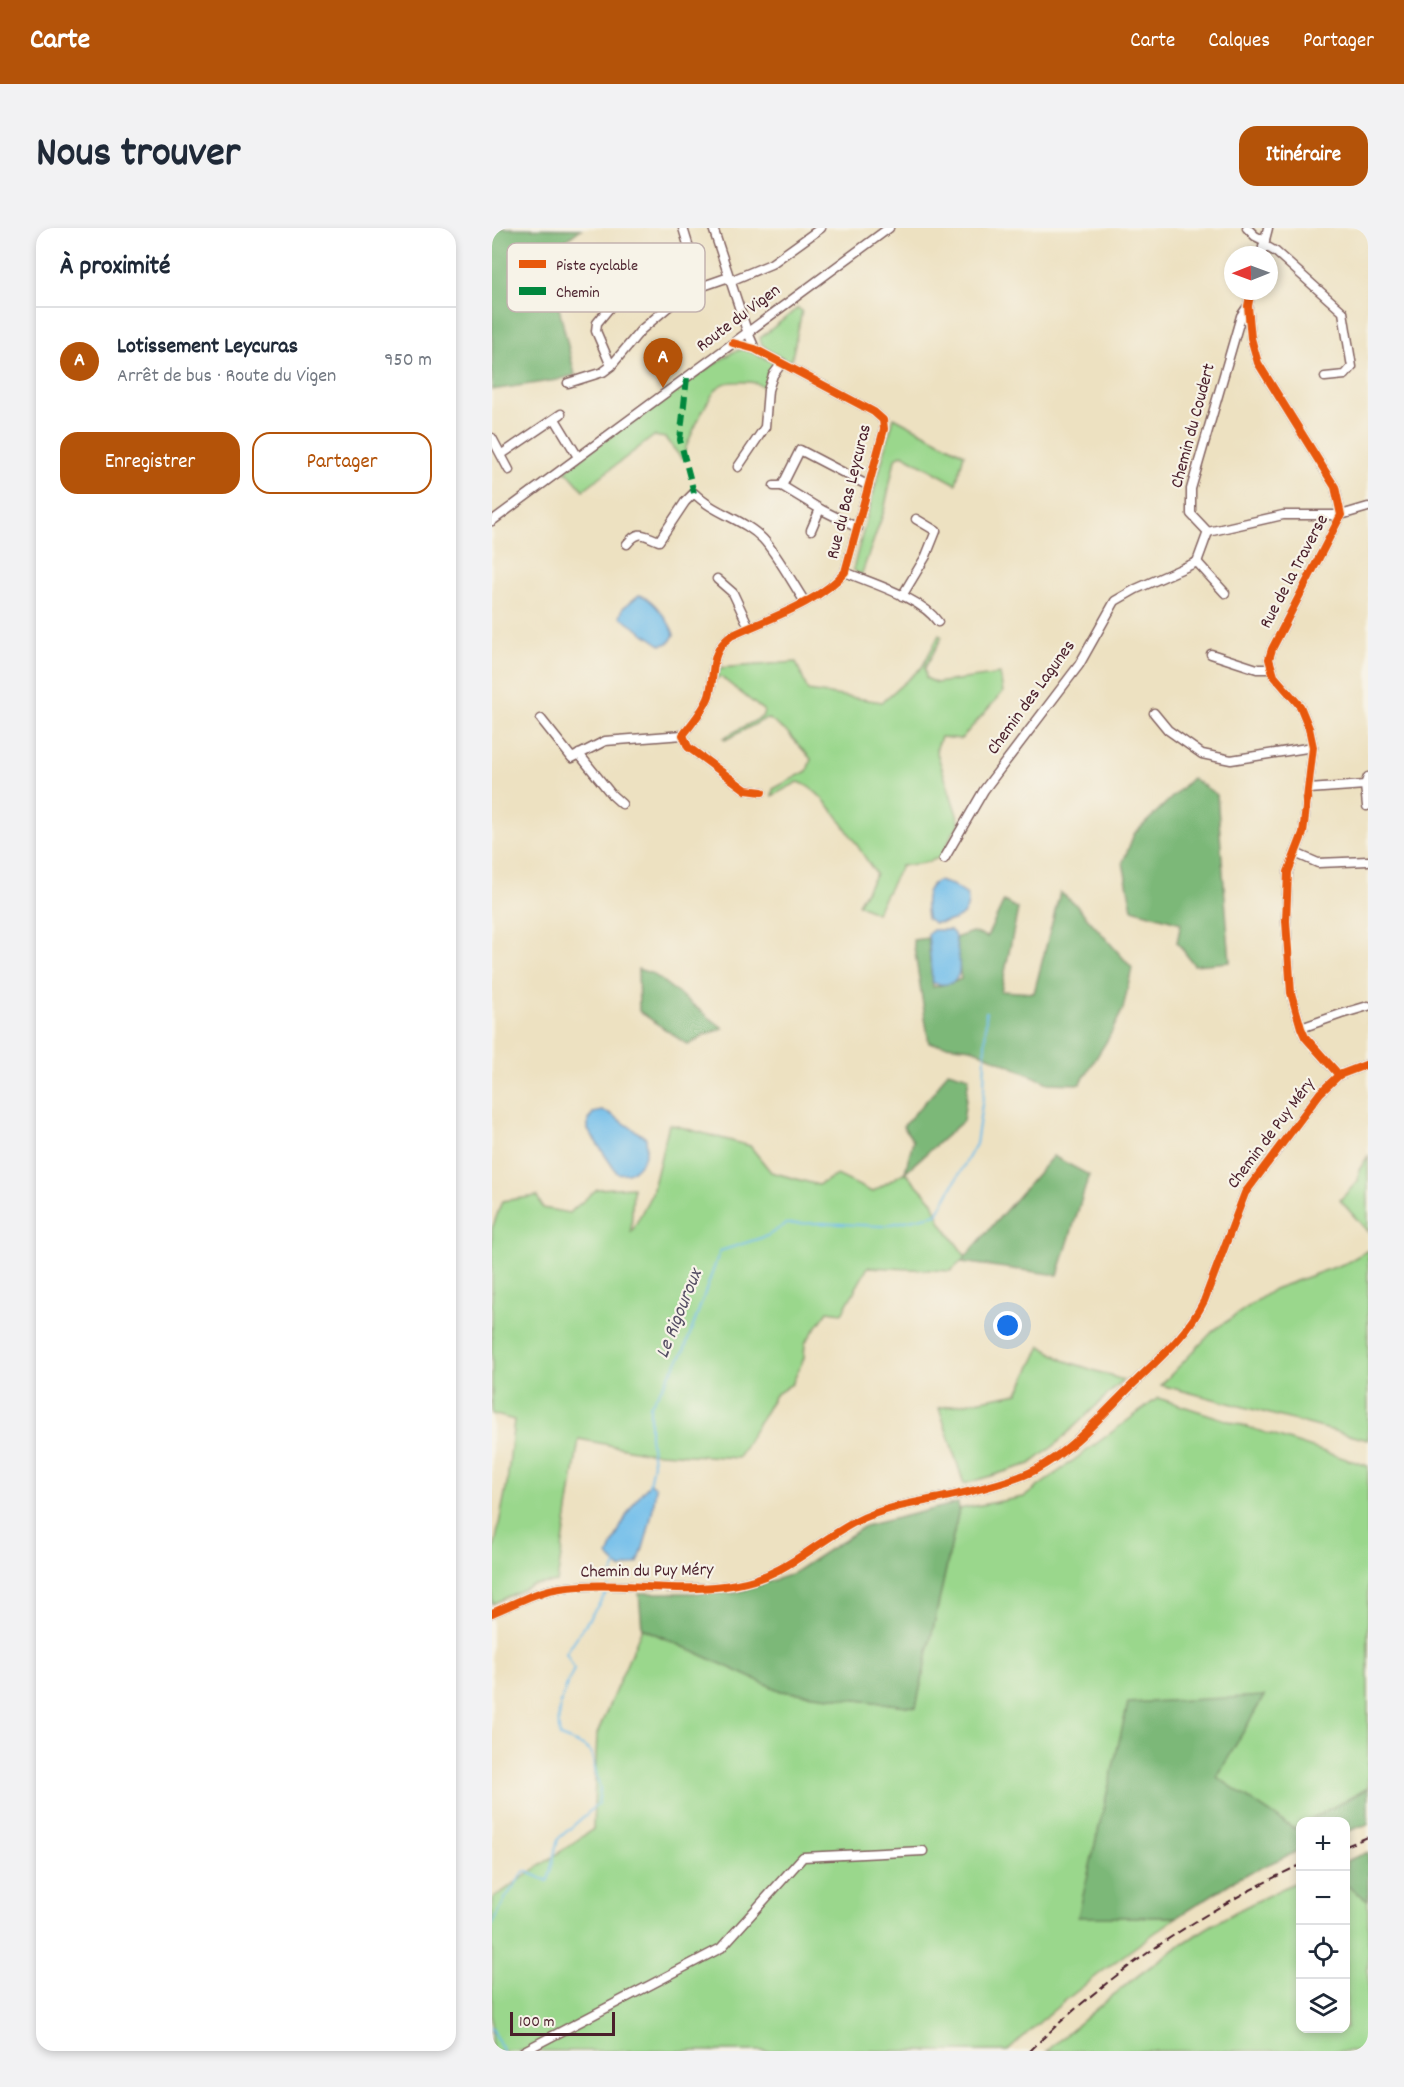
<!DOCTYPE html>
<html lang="fr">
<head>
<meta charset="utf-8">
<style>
	body { margin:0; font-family:Dekko,sans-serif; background:#f2f2f3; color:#1f2937 }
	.controls { position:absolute; right:18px; bottom:18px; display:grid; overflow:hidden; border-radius:12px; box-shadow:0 3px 9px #0003 }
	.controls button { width:54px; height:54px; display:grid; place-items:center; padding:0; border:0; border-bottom:2px solid #e0e1e3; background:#fff; color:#1f2937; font:30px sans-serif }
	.compass { position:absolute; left:732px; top:18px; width:54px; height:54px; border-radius:50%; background:#fff; box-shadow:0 3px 9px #0003; rotate:269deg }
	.scale { position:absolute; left:18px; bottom:15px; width:105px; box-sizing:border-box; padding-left:6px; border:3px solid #4a1f2b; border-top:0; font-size:16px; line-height:21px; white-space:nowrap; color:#4a1f2b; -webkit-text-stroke:4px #f7f3e8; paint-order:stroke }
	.you { position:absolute; left:516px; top:1098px; width:21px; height:21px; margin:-15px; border:4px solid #fff; border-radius:50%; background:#1a73e8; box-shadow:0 0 0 9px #1a73e833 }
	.badge { display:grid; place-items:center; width:39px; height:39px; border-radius:50%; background:#b45309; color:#fff; font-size:20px; font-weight:700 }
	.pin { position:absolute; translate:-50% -50px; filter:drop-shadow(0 2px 3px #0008) }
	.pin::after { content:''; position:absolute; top:32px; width:21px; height:18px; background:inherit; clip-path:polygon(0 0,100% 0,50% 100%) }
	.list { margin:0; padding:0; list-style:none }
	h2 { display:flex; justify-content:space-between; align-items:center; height:78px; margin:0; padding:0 24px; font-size:26px }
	h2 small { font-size:20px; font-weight:400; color:#747a83 }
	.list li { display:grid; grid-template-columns:39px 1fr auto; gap:18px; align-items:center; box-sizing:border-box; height:108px; padding:0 24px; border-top:2px solid #e0e1e3 }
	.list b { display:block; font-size:22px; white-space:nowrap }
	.list p { margin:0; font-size:20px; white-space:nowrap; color:#747a83 }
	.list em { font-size:20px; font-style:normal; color:#747a83 }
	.actions { display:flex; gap:12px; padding:18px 24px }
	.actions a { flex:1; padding:14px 0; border:2px solid #b45309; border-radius:18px; text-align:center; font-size:21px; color:#b45309 }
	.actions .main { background:#b45309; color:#fff }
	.icon { flex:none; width:33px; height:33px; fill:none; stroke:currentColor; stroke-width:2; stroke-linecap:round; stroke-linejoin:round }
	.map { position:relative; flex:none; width:876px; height:1823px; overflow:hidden; border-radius:18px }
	header { display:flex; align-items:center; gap:36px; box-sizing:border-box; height:84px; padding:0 30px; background:#b45309; color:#fff }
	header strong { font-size:28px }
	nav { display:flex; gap:33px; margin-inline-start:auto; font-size:21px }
	.intro { display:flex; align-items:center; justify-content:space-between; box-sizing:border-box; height:144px; padding:0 36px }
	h1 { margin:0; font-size:42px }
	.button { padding:15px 27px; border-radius:18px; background:#b45309; color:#fff; font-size:21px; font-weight:700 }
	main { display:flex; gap:36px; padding:0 36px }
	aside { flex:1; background:#fff; border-radius:18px; box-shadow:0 3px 9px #0003 }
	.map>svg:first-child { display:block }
	.green { fill:#9ad78c; stroke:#727b5c; stroke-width:1.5 }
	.forest { fill:#7bb878; stroke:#626c52; stroke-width:1.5 }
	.water { fill:#70bdea; stroke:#5d6e8a; stroke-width:1.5 }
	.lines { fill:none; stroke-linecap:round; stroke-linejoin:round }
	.stream { stroke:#70bdea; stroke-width:2 }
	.minor-casing { stroke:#836360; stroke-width:11 }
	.minor { stroke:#fff; stroke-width:8 }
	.rail { stroke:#4a1f2b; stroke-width:2; stroke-dasharray:9 4.5; stroke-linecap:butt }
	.quiet { stroke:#00873e; stroke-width:6; stroke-dasharray:12 6; stroke-linecap:butt }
	.cycleway-casing { stroke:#f7f3e8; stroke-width:11 }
	.cycleway { stroke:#e8590c; stroke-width:8 }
	.labels { text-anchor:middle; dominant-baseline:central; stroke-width:4.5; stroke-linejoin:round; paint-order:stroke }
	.street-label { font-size:18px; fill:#4a1f2b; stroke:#f7f3e8 }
	.water-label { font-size:20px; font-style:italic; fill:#554e64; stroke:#f7f3e8 }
	.key { fill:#f7f3e8; stroke:#c3b3af; stroke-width:1.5 }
	.key-label { font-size:16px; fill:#4a1f2b }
</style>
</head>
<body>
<header>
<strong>Carte</strong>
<nav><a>Carte</a><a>Calques</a><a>Partager</a></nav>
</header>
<div class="intro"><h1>Nous trouver</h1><a class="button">Itinéraire</a></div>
<main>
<aside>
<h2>À proximité<small></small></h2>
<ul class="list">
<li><span class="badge">A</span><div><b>Lotissement Leycuras</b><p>Arrêt de bus · Route du Vigen</p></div><em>950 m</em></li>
</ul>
<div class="actions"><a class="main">Enregistrer</a><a>Partager</a></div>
</aside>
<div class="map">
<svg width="876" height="1823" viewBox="0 0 876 1823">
	<rect width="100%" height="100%" fill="#f7f3e8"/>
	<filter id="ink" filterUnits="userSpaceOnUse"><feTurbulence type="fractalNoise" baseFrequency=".0167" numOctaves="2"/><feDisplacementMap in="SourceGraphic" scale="12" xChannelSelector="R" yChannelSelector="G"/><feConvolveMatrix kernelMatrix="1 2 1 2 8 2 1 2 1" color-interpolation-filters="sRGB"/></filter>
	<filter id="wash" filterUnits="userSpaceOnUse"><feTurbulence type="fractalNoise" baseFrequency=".008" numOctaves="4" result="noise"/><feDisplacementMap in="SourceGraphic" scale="24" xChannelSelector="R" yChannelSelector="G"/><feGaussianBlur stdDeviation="1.35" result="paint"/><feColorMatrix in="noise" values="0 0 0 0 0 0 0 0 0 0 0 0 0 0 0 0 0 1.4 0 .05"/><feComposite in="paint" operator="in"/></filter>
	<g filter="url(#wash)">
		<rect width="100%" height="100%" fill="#ede1c1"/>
		<!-- green -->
		<g class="green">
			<path d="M306,80L310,83L299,134C289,128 269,123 268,110Z"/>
			<path d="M251,121L261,124L282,135L274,161C271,159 269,157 266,156C259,153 235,153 229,157C216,166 195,215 190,231L173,210L162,208L91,262L77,246L72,244L159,176L241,124Z"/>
			<path d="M402,189L472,226L464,256L410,226L403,231L392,283L369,348L361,341Z"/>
			<path d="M447,407L450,409L433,440L434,450L444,455L508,446L511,464L469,511L449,509L444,522L468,596L460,606L450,629L432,635L409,638L384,685L366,676L384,646C367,622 334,561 306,554L280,568L281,561L315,543L319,531L296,505L277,491L271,492L233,512L231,510L270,489L272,483L229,449L224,450L226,440L304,434L316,463L390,474L430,439Z"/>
			<path d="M177,896L258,918L279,944L326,957L345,947L380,964L413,944L441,974L449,995L474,1029L459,1043L376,1039L350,1085L336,1083L313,1115L312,1130L300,1156L283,1167L246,1230L152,1224L87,1211L65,1354L40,1357L0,1376V1332L15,1255L22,1192L0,1186V1001L10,973L45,968L51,980L77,985L105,961L141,959L139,1005L160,965Z"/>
			<path d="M876,928V1004L848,972L866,953L867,942Z"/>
			<path d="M876,1022V1212L669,1157L722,1102L782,1061L854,1035Z"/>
			<path d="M549,1118L571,1132L631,1152L563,1217L538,1236L472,1256L447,1180L526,1165Z"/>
			<path d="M666,1170L876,1238V1560L816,1593L808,1594V1598L802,1601L725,1549L771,1469L586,1688L685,1689C626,1731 568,1773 516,1823H0V1671L101,1601L105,1506L150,1400L289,1463L424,1479L467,1281L532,1269Z"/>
			<path d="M808,1652V1800H854V1657L876,1672V1823H555C603,1781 652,1740 707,1705C739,1684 774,1669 808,1652Z"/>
		</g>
		<!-- forest -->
		<g class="forest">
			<path d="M0,0L89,1L69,16L36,51L67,80L83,147L65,152L0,162Z"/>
			<path d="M700,550L725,567L738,734L702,737L685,714L689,695L640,681L631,634L642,606Z"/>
			<path d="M568,664L583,676L640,740L631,781L616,811L588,856L556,855L479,820L437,815L421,712L436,710L441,759L462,754L469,751L463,710L480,704L495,709L512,673L526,681L509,763L542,765Z"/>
			<path d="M146,741L161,746L231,800L211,808L196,817L147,783Z"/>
			<path d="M456,843L477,849L471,893L413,944L421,913L411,898L443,863Z"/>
			<path d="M561,928L597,947L566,1047L469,1034Z"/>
			<path d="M466,1275L467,1281L424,1479L289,1463L150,1400L147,1365H243L300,1346L373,1298Z"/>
			<path d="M772,1468L725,1549L802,1601L808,1598V1622L748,1649L685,1689H586L636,1475Z"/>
			<path d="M876,1560V1596L854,1604V1594L816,1593Z"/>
			<path d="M876,1624V1672L854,1657V1633Z"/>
		</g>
		<!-- water -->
		<g class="water">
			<path d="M147,367C159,368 179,395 182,407L177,415L169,417L128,389L131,380Z"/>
			<path d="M446,653L460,657L475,667C480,690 460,694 442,695L435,690C433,676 431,659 446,653Z"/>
			<path d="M441,702H458L462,706C467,728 478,764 441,755L440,752L436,706Z"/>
			<path d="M110,883L117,885L154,910C157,929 145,949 125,945L96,902V892L101,885Z"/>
			<path d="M158,1255L164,1259C161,1286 155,1310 146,1335L129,1341L116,1328C127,1300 138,1276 158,1255Z"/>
		</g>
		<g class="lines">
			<!-- stream -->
			<g class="stream">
				<path d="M157,1257L161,1235L158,1209V1178L192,1123L228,1023L275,1008L294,996L329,995L390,998L445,986L484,916L492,863L494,784"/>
				<path d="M117,1354L125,1334"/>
				<path d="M0,1698L14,1669L33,1643L56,1653L66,1611L106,1576L108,1562L99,1524L91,1518L68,1509C63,1480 71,1466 82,1441L74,1425L113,1367L116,1359"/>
				<path d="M0,1800L11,1823"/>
			</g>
		</g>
	</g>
	<g filter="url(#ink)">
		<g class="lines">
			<!-- minor casing -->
			<g class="minor-casing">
				<g id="minor">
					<path d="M191,0L209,59"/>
					<path d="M221,0L254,100L263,121"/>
					<path d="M755,0L763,8L773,13"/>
					<path d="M772,17L784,24L851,84L860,139L853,147L833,149"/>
					<path d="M769,27L776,0"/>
					<path d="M238,53L279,36L329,0"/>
					<path d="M759,63L756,78L759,110L766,135L843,259L849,287L780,421L777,431L782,448L808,478L817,500L821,519L811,605L796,644L794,693L799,765L809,800L813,809L847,847"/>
					<path d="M241,115L263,121L382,184L391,192L392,201L353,344C327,375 275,391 239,408C216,425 224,444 217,468C212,482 200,495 191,507L196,519L254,562L270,564"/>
					<path d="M119,138L104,103L105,95L138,55L132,32L124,23"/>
					<path d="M76,155L111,144L119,138L149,102L194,64L237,49"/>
					<path d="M63,191L86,229"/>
					<path d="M0,210L17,242"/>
					<path d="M10,226L69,186"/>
					<path d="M246,239L273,199L276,162L281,147L290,135"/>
					<path d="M282,258H290L308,222L377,258"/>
					<path d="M290,258L328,281"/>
					<path d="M0,293L397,0"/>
					<path d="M319,302L328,281L366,300"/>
					<path d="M716,304L699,286V261L749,88L756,78"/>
					<path d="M716,304L791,287H849L876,279"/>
					<path d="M135,316C147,301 151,307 167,313L193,274L202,265C221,285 252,291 271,311C285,326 301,356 313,374"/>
					<path d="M705,334L733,365"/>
					<path d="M705,334L716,304"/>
					<path d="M353,344C381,356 430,370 446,394"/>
					<path d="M225,351L241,365L257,399"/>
					<path d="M410,368L434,328L444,303L424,291"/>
					<path d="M719,426L765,441H780"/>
					<path d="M662,485L676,502L710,526L739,532L821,519"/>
					<path d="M49,491L80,530L113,513L191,507"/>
					<path d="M87,526L120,567L130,576"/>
					<path d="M817,561L873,557"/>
					<path d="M875,578L873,557L876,549"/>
					<path d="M803,625L826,635L876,633"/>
					<path d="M452,631L492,562L587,437L623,373L644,361L705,334"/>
					<path d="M809,800L849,786L876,778"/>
					<path d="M0,1385C22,1376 45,1363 68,1360C127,1352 187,1367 245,1356C295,1347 322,1315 365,1293C403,1274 447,1273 487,1261C505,1256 527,1251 543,1242C580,1222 609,1188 639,1158C667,1130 694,1109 712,1073L753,965L828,865L847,847L876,836"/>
					<path d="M32,1823L229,1720L311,1629L431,1623"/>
				</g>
			</g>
			<!-- minor -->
			<use href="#minor" class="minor"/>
			<!-- rail -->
			<g class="rail">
				<path d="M854,1618L876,1609"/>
				<path d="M538,1823C615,1746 710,1683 808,1637"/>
			</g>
			<!-- quiet -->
			<path class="quiet" d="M195,150L188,212L202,265"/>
			<!-- cycleway casing -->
			<g class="cycleway-casing">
				<g id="cycleway">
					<path d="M759,63L756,78L759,110L766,135L843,259L849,287L780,421L777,431L782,448L808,478L817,500L821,519L811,605L796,644L794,693L799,765L809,800L813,809L847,847"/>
					<path d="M241,115L263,121L382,184L391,192L392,201L353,344C327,375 275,391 239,408C216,425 224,444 217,468C212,482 200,495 191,507L196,519L254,562L270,564"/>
					<path d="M0,1385C22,1376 45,1363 68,1360C127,1352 187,1367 245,1356C295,1347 322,1315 365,1293C403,1274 447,1273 487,1261C505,1256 527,1251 543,1242C580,1222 609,1188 639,1158C667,1130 694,1109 712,1073L753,965L828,865L847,847L876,836"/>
				</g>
			</g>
			<!-- cycleway -->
			<use href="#cycleway" class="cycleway"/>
		</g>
	</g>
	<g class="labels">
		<!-- street labels -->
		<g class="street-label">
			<text transform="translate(247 91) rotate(-37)">Route du Vigen</text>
			<text transform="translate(702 198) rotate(-75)">Chemin du Coudert</text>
			<text transform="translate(358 264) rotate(-76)">Rue du Bas Leycuras</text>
			<text transform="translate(803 344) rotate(-62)">Rue de la Traverse</text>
			<text transform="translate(540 470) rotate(-54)">Chemin des Lagunes</text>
			<text transform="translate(780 906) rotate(-53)">Chemin de Puy Méry</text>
			<text transform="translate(155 1344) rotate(-1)">Chemin du Puy Méry</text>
		</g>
		<!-- water labels -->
		<g class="water-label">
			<text transform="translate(188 1086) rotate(-68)">Le Rigouroux</text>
		</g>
	</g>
	<!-- legend -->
	<rect x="15" y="15" width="198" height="69" rx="9" class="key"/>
	<rect x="27" y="32" width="27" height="8" fill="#e8590c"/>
	<rect x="27" y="59" width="27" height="8" fill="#00873e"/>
	<g class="key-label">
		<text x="64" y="42">Piste cyclable</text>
		<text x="64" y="69">Chemin</text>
	</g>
</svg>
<div class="controls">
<button>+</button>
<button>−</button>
<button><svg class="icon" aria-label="locate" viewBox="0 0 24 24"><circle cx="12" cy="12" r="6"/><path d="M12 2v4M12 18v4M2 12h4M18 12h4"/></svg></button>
<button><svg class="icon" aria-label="layers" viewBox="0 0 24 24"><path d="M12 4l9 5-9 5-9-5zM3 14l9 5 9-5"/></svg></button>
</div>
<svg class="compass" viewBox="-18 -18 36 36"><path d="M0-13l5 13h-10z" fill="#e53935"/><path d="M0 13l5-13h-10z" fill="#747a83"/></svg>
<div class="scale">100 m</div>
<div class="you"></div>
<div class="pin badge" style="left:171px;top:160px">A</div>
</div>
</main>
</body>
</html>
